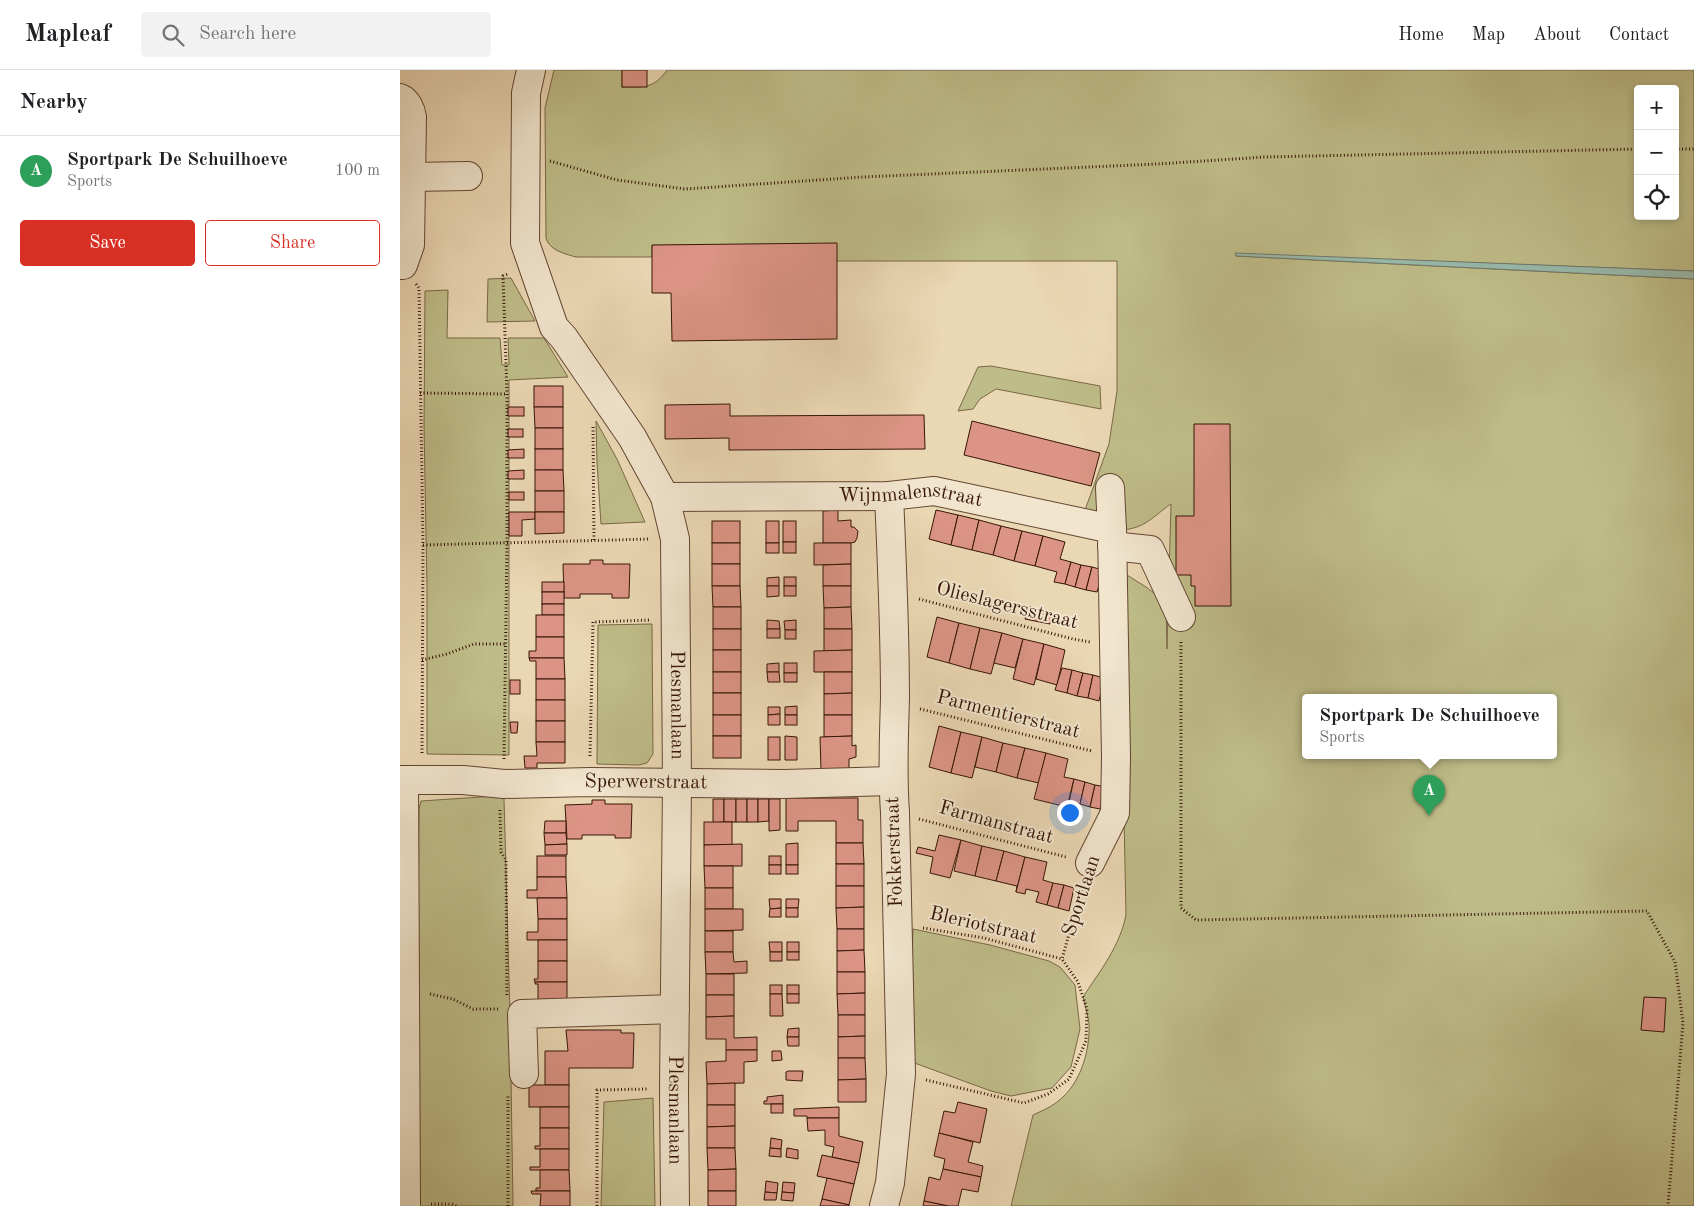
<!DOCTYPE html>
<html lang="en">
<head>
<meta charset="utf-8">
<style>
	body { margin:0; font-family:"Old Standard TT",serif; background:#f2f2f2; color:#202124 }
	.controls { position:absolute; right:15px; top:15px; display:grid; overflow:hidden; border-radius:5px; box-shadow:0 2px 8px #0003 }
	.controls button { width:45px; height:45px; display:grid; place-items:center; padding:0; border:0; border-bottom:1px solid #e0e0e0; background:#fff; color:#202124; font:25px sans-serif }
	.you { position:absolute; left:669px; top:742px; width:18px; height:18px; margin:-12px; border:4px solid #fff; border-radius:50%; background:#1a73e8; box-shadow:0 0 0 8px #1a73e833 }
	.badge { display:grid; place-items:center; width:32px; height:32px; border-radius:50%; background:#d93025; color:#fff; font-size:16px; font-weight:700 }
	.pin { position:absolute; translate:-50% -41px; filter:drop-shadow(0 1px 2px #0008) }
	.pin::after { content:''; position:absolute; top:26px; width:18px; height:15px; background:inherit; clip-path:polygon(0 0,100% 0,50% 100%) }
	.popup { position:absolute; left:902px; top:624px; width:255px; height:65px; box-sizing:border-box; display:grid; place-content:center; border-radius:5px; background:#fff; filter:drop-shadow(0 1px 4px #0005); font-size:16px; white-space:nowrap; color:#757577 }
	.popup b { font-size:19px; color:#202124 }
	.popup::after { content:''; position:absolute; left:50%; top:100%; margin-left:-10px; border:10px solid transparent; border-top-color:#fff }
	.list { margin:0; padding:0; list-style:none }
	h2 { display:flex; justify-content:space-between; align-items:center; height:65px; margin:0; padding:0 20px; font-size:21px }
	h2 small { font-size:16px; font-weight:400; color:#757577 }
	.list li { display:grid; grid-template-columns:32px 1fr auto; gap:15px; align-items:center; box-sizing:border-box; height:70px; padding:0 20px; border-top:1px solid #e0e0e0 }
	.list b { display:block; font-size:19px; white-space:nowrap }
	.list p { margin:0; font-size:16px; white-space:nowrap; color:#757577 }
	.list em { font-size:16px; font-style:normal; color:#757577 }
	.actions { display:flex; gap:10px; padding:15px 20px }
	.actions a { flex:1; padding:11px 0; border:1px solid #d93025; border-radius:5px; text-align:center; font-size:18px; color:#d93025 }
	.actions .main { background:#d93025; color:#fff }
	.icon { flex:none; width:28px; height:28px; fill:none; stroke:currentColor; stroke-width:2; stroke-linecap:round; stroke-linejoin:round }
	.map { position:relative; flex:none; width:1294px; height:1136px; overflow:hidden }
	header { display:flex; align-items:center; gap:30px; box-sizing:border-box; height:70px; padding:0 25px; background:#fff; border-bottom:1px solid #e0e0e0 }
	header strong { font-size:24px }
	nav { display:flex; gap:28px; margin-inline-start:auto; font-size:18px }
	.search { width:350px; height:45px; background:#f2f2f2; display:flex; align-items:center; gap:12px; box-sizing:border-box; padding:0 18px; border-radius:5px; color:#757577; font-size:19px }
	main { display:flex }
	aside { flex:1; background:#fff }
	.map>svg:first-child { display:block }
	.green { fill:#bebc88; stroke:#7a6847; fill-rule:evenodd }
	.water { fill:#98baac; stroke:#71786a }
	.building { fill:#db9485; stroke:#371506 }
	.lines { fill:none; stroke-linecap:round; stroke-linejoin:round }
	.minor-casing { stroke:#644631; stroke-width:30 }
	.path { stroke:#371506; stroke-width:3; stroke-dasharray:1 2.5; stroke-linecap:butt }
	.minor { stroke:#f1e5ce; stroke-width:28 }
	.labels { text-anchor:middle; dominant-baseline:central; stroke-width:4; stroke-linejoin:round; paint-order:stroke }
	.street-label { font-size:20px; fill:#371506; stroke:#f1e5ce }
</style>
</head>
<body>
<header>
<strong>Mapleaf</strong>
<div class="search"><svg class="icon" aria-label="search" viewBox="0 0 24 24"><circle cx="10" cy="10" r="6"/><path d="M15 15l6 6"/></svg>Search here</div>
<nav><a>Home</a><a>Map</a><a>About</a><a>Contact</a></nav>
</header>
<main>
<aside>
<h2>Nearby<small></small></h2>
<ul class="list">
<li><span class="badge" style="background:#2e9e5b">A</span><div><b>Sportpark De Schuilhoeve</b><p>Sports</p></div><em>100 m</em></li>
</ul>
<div class="actions"><a class="main">Save</a><a>Share</a></div>
</aside>
<div class="map">
<svg width="1294" height="1136" viewBox="0 0 1294 1136">
	<rect width="100%" height="100%" fill="#ead7b3"/>
	<filter id="stains"><feTurbulence type="fractalNoise" baseFrequency=".004" numOctaves="4"/><feColorMatrix values="0 0 0 0 .2 0 0 0 0 .09 0 0 0 0 .02 0 0 0 .5 -.17"/></filter>
	<radialGradient id="worn" r=".72"><stop offset=".6" stop-color="#630" stop-opacity="0"/><stop offset="1" stop-color="#630" stop-opacity=".3"/></radialGradient>
	<!-- green -->
	<g class="green">
		<path d="M154,0H222V17C243,17 254,19 267,0H1294V201L836,184V186L1294,209V1136H611L633,1045C644,1040 655,1035 663,1027C682,1009 690,979 689,954C688,945 685,936 683,927C700,901 720,876 726,845L719,500L746,517L766,532L767,579L771,434C752,447 745,459 720,460L705,443L685,440L709,374L717,321V191H437L252,175V187H176C165,184 149,180 146,168L145,38ZM1238,19H1275V146H1238ZM905,627H1153V685H905Z"/>
		<path d="M111,208L135,251L87,252L88,209Z"/>
		<path d="M48,220L47,268H100L102,295H109L108,268H144L168,307L109,310V685L27,684V517L24,357L25,221Z"/>
		<path d="M591,296L700,316L701,339L596,319L580,329L573,339L558,341L578,297Z"/>
		<path d="M196,351L217,389L245,452L201,454L197,393Z"/>
		<path d="M252,554L253,684L247,693L239,695L197,694L198,555Z"/>
		<path d="M96,726L104,729L110,946L113,1136H16L19,739L21,731Z"/>
		<path d="M513,859L590,875L649,891L660,897L675,915L680,959L671,997L652,1018L611,1026L591,1021L509,991Z"/>
		<path d="M253,1028L255,1136H201L204,1032Z"/>
	</g>
	<!-- water -->
	<path class="water" d="M835,183L1294,201V209L836,186Z"/>
	<!-- building -->
	<g class="building">
		<rect x="222" y="0" width="25" height="17"/>
		<path d="M437,173V269L272,271L271,223H252V175Z"/>
		<rect x="134" y="316" width="29" height="21"/>
		<path d="M330,334V346L524,345L525,379L329,380V368L265,369V335Z"/>
		<rect x="108" y="337" width="16" height="9"/>
		<path d="M134,337H163V358H135Z"/>
		<path d="M572,351L700,383L691,416L564,385Z"/>
		<path d="M794,354H830L831,536H795V516H791V505H776V446H794Z"/>
		<rect x="135" y="358" width="28" height="21"/>
		<rect x="108" y="359" width="15" height="8"/>
		<path d="M124,379V388H108V380Z"/>
		<rect x="135" y="379" width="28" height="21"/>
		<path d="M124,400V409H108V401Z"/>
		<path d="M135,400H163L164,421H135Z"/>
		<rect x="135" y="421" width="29" height="21"/>
		<rect x="109" y="422" width="15" height="8"/>
		<path d="M438,440V451L451,450V457H454L458,461L457,468L455,472L451,473H423V441Z"/>
		<path d="M536,440L558,445L551,475L529,469Z"/>
		<path d="M109,442H135V449L122,450V466H109Z"/>
		<path d="M135,442H164V463L135,464Z"/>
		<path d="M558,445L579,450L572,480L551,475Z"/>
		<path d="M579,450L601,456L593,485L572,480Z"/>
		<rect x="312" y="451" width="28" height="22"/>
		<rect x="366" y="451" width="13" height="22"/>
		<rect x="383" y="451" width="13" height="21"/>
		<path d="M601,456L622,461L614,491L593,485Z"/>
		<path d="M622,461L643,466L635,496L614,491Z"/>
		<path d="M643,466L665,472L660,489L671,492L665,514L654,512L657,502L635,496Z"/>
		<rect x="383" y="472" width="13" height="11"/>
		<rect x="312" y="473" width="28" height="21"/>
		<rect x="366" y="473" width="13" height="10"/>
		<path d="M414,473H451V494L414,495Z"/>
		<path d="M190,490H203V494H230L229,528H212V524H180V528H164L163,494H190Z"/>
		<path d="M671,492L681,495L675,517L665,514Z"/>
		<rect x="312" y="494" width="28" height="22"/>
		<path d="M451,494V516H423V495Z"/>
		<path d="M681,495L692,497L686,520L675,517Z"/>
		<path d="M692,497L703,500L697,522L686,520Z"/>
		<path d="M379,507V516H367V508Z"/>
		<rect x="384" y="507" width="12" height="9"/>
		<rect x="142" y="512" width="22" height="10"/>
		<path d="M312,516H340L341,537H313Z"/>
		<path d="M367,516H379V526L367,527Z"/>
		<rect x="384" y="516" width="12" height="10"/>
		<path d="M423,516H451V537L424,538Z"/>
		<rect x="142" y="522" width="22" height="12"/>
		<rect x="142" y="534" width="22" height="11"/>
		<path d="M627,536L653,542L650,554L625,549Z"/>
		<rect x="313" y="537" width="28" height="22"/>
		<path d="M451,537L452,559H424V538Z"/>
		<rect x="136" y="545" width="28" height="22"/>
		<path d="M537,547L559,553L549,593L527,587Z"/>
		<path d="M367,550L379,551L380,559H367Z"/>
		<path d="M396,550V560H385L384,551Z"/>
		<path d="M559,553L580,558L570,599L549,593Z"/>
		<path d="M580,558L602,563L591,604L570,599Z"/>
		<rect x="313" y="559" width="28" height="21"/>
		<rect x="367" y="559" width="13" height="9"/>
		<path d="M424,559H452V580L424,581Z"/>
		<rect x="385" y="560" width="11" height="9"/>
		<path d="M602,563L623,569L615,598L594,593Z"/>
		<path d="M136,567H164V588H129V581H136Z"/>
		<path d="M623,569L644,574L634,615L613,609Z"/>
		<path d="M644,574L665,580L657,615L636,609Z"/>
		<rect x="313" y="580" width="28" height="22"/>
		<path d="M452,580V602H414V581Z"/>
		<path d="M129,588H164L165,609H136V591H130Z"/>
		<path d="M379,593V602H367V594Z"/>
		<rect x="384" y="593" width="13" height="10"/>
		<path d="M662,598L672,600L667,623L655,620Z"/>
		<path d="M672,600L683,603L677,626L667,623Z"/>
		<rect x="313" y="602" width="28" height="21"/>
		<path d="M367,602H379L380,612H368Z"/>
		<path d="M424,602H452V623L424,624Z"/>
		<rect x="384" y="603" width="13" height="9"/>
		<path d="M683,603L693,605L688,628L677,626Z"/>
		<path d="M693,605L704,608L699,631L688,628Z"/>
		<rect x="136" y="609" width="29" height="21"/>
		<rect x="110" y="610" width="10" height="14"/>
		<rect x="313" y="623" width="28" height="22"/>
		<path d="M452,623V645H424V624Z"/>
		<rect x="136" y="630" width="29" height="21"/>
		<path d="M397,636V645H385V637Z"/>
		<path d="M368,637H380V644L368,645Z"/>
		<path d="M380,644V655H368V645Z"/>
		<rect x="313" y="645" width="28" height="21"/>
		<rect x="385" y="645" width="12" height="10"/>
		<path d="M424,645H452V666L424,667Z"/>
		<rect x="136" y="651" width="29" height="21"/>
		<path d="M110,652H118L117,663H111Z"/>
		<path d="M539,656L561,662L551,703L529,697Z"/>
		<path d="M561,662L582,667L572,708L551,703Z"/>
		<rect x="313" y="666" width="28" height="22"/>
		<path d="M385,666L397,667V690H385Z"/>
		<path d="M452,666V676L456,675V687L449,689V699L421,700L420,667Z"/>
		<rect x="368" y="667" width="12" height="23"/>
		<path d="M582,667L603,673L596,702L575,697Z"/>
		<path d="M136,672H165V693H137V698H125L124,686H137Z"/>
		<path d="M603,673L625,678L617,708L596,702Z"/>
		<path d="M625,678L646,683L639,713L617,708Z"/>
		<path d="M646,683L668,689L664,707L674,709L667,737L634,729Z"/>
		<path d="M674,709L685,712L680,734L669,732Z"/>
		<path d="M685,712L695,715L690,737L680,734Z"/>
		<path d="M695,715L706,717L700,739L690,737Z"/>
		<path d="M386,728H458V750H463V773H436V751H398V761H386Z"/>
		<path d="M313,729H324V752L313,753Z"/>
		<rect x="324" y="729" width="12" height="23"/>
		<rect x="336" y="729" width="11" height="23"/>
		<rect x="347" y="729" width="11" height="23"/>
		<path d="M358,729H369V751L358,752Z"/>
		<path d="M369,729H380V760L369,761Z"/>
		<path d="M192,730H205V734H232L231,768H215V765H182V769H167L165,735L192,734Z"/>
		<path d="M145,751H166V763H144Z"/>
		<rect x="304" y="752" width="28" height="23"/>
		<path d="M144,763H166L167,774L145,775Z"/>
		<path d="M539,765L561,770L550,808L530,803L533,787L516,783L518,777L535,781Z"/>
		<path d="M561,770L582,776L575,806L554,801Z"/>
		<path d="M398,773V795H386V774Z"/>
		<path d="M436,773H463L464,794H436Z"/>
		<path d="M167,774V785H145V775Z"/>
		<path d="M342,774V796H304V775Z"/>
		<path d="M582,776L604,781L596,811L575,806Z"/>
		<path d="M604,781L625,787L616,822L617,816L596,811Z"/>
		<rect x="137" y="786" width="29" height="21"/>
		<rect x="369" y="786" width="12" height="9"/>
		<path d="M625,787L647,792L643,810L653,813L647,835L636,832L639,822L626,819L625,824L616,822Z"/>
		<rect x="436" y="794" width="28" height="22"/>
		<rect x="369" y="795" width="12" height="9"/>
		<rect x="386" y="795" width="12" height="9"/>
		<path d="M304,796H333V818H305Z"/>
		<path d="M137,807H166L167,828H127V820H137Z"/>
		<path d="M653,813L664,815L658,838L647,835Z"/>
		<path d="M664,815L674,818L669,841L658,838Z"/>
		<path d="M436,816H464V837L436,838Z"/>
		<rect x="305" y="818" width="28" height="21"/>
		<path d="M137,828H167V849H138Z"/>
		<path d="M369,829H381V838L370,839Z"/>
		<path d="M386,829H399L398,838H386Z"/>
		<path d="M464,837V859H437L436,838Z"/>
		<path d="M381,838V847H369L370,839Z"/>
		<rect x="386" y="838" width="12" height="9"/>
		<path d="M305,839H343V860L305,861Z"/>
		<path d="M138,849H167V870H127V862H138Z"/>
		<path d="M437,859H464V880L437,881Z"/>
		<rect x="305" y="861" width="28" height="21"/>
		<rect x="138" y="870" width="29" height="21"/>
		<path d="M369,872H382V882H370Z"/>
		<rect x="387" y="872" width="12" height="10"/>
		<path d="M464,880L465,902H437V881Z"/>
		<path d="M305,882H333L334,892L347,891V903L306,904Z"/>
		<rect x="370" y="882" width="12" height="9"/>
		<rect x="387" y="882" width="12" height="8"/>
		<path d="M138,891H167V912H135L134,909H138Z"/>
		<path d="M437,902H465V923L437,924Z"/>
		<rect x="306" y="904" width="28" height="21"/>
		<path d="M135,912H167V934H138V914H135Z"/>
		<rect x="370" y="915" width="12" height="9"/>
		<rect x="387" y="915" width="12" height="9"/>
		<path d="M465,923V945H438L437,924Z"/>
		<path d="M370,924H382L383,946H370Z"/>
		<rect x="387" y="924" width="12" height="9"/>
		<path d="M306,925H334V946L306,947Z"/>
		<path d="M1244,927L1266,928L1264,962L1241,960Z"/>
		<path d="M438,945H465V966L438,967Z"/>
		<path d="M334,946V968L357,967V980H326V969H306V947Z"/>
		<path d="M399,958V967H387L388,959Z"/>
		<path d="M166,960H221V963H234L233,998H169V1015H145V981H168Z"/>
		<path d="M465,966V988H438V967Z"/>
		<path d="M387,967H399V976H388Z"/>
		<path d="M326,980H357V991L344,992V1013L307,1014L306,992L326,991Z"/>
		<path d="M372,981H381L382,990L372,991Z"/>
		<path d="M438,988H465L466,1009L438,1010Z"/>
		<path d="M388,1001H403L402,1011L386,1010V1002Z"/>
		<path d="M466,1009V1032H438V1010Z"/>
		<path d="M335,1013V1035H307V1014Z"/>
		<rect x="129" y="1015" width="40" height="22"/>
		<path d="M383,1025V1034H364V1031H367V1027Z"/>
		<path d="M558,1032L587,1039L580,1073L539,1063L544,1041L555,1043Z"/>
		<rect x="371" y="1034" width="12" height="9"/>
		<path d="M307,1035H335V1056L307,1057Z"/>
		<rect x="140" y="1037" width="29" height="21"/>
		<path d="M439,1037V1048H407V1046H394V1039Z"/>
		<path d="M407,1048H439V1066L463,1072L459,1093L432,1087L434,1077L425,1075V1060L408,1061Z"/>
		<path d="M335,1056V1078H307V1057Z"/>
		<path d="M140,1058H169V1079H135V1076H140Z"/>
		<path d="M539,1063L573,1072L568,1092L583,1096L581,1107L543,1099L545,1089L534,1086Z"/>
		<path d="M371,1068L382,1070L381,1079L370,1078Z"/>
		<path d="M307,1078H335L336,1099L308,1100Z"/>
		<path d="M370,1078L381,1079V1087L369,1086Z"/>
		<path d="M387,1078L398,1080V1089L386,1087Z"/>
		<path d="M140,1079H169V1100H130V1097H140Z"/>
		<path d="M422,1085L459,1093L454,1114L417,1106Z"/>
		<path d="M336,1099V1121H308V1100Z"/>
		<path d="M543,1099L581,1107L578,1122L562,1119L558,1136H548L524,1131L529,1107L540,1110Z"/>
		<path d="M140,1100H169L170,1121H136V1118H140Z"/>
		<path d="M427,1108L454,1114L449,1135L422,1129Z"/>
		<path d="M366,1111L378,1113L377,1123L365,1122Z"/>
		<path d="M383,1112L395,1113L394,1123L382,1122Z"/>
		<path d="M131,1121H170V1136H140L141,1124H132Z"/>
		<rect x="308" y="1121" width="28" height="15"/>
		<path d="M365,1122L377,1123L376,1130H364Z"/>
		<path d="M382,1122L394,1123L393,1131L381,1130Z"/>
		<path d="M422,1129L449,1135V1136H420Z"/>
		<path d="M524,1131L548,1136H523Z"/>
	</g>
	<g class="lines">
		<!-- minor casing -->
		<g class="minor-casing">
			<g id="minor">
				<path id="s1" d="M131,0L126,23L125,173L154,257L164,268L232,367L265,427L275,469L277,713L274,1019L275,1136"/>
				<path d="M0,28C7,31 11,40 12,47L10,175L3,195H0"/>
				<path d="M11,107L68,106"/>
				<path id="s2" d="M265,427L489,426L534,421L712,459L710,418"/>
				<path d="M712,476L750,480L781,547"/>
				<path id="s3" d="M0,710H63L104,714L190,712L384,714L492,711"/>
				<path d="M4,710L6,1136"/>
				<path d="M690,793L715,743L716,687L712,459"/>
				<path d="M124,1004L122,944L275,939"/>
				<path d="M484,1136L490,1113L501,1004L495,742C492,704 494,666 495,628C495,560 492,493 489,426"/>
			</g>
		</g>
		<!-- path -->
		<g class="path">
			<path d="M1275,79H1294"/>
			<path d="M150,91L217,110L285,119L463,107L757,94L865,87L1238,79"/>
			<path d="M16,214L19,218L23,475L22,684"/>
			<path d="M20,323L107,324"/>
			<path d="M193,357L194,471"/>
			<path d="M23,475L250,469"/>
			<path d="M519,529L673,569L690,572"/>
			<path d="M781,572V838L796,850L1247,841L1275,892L1283,953L1268,1136"/>
			<path d="M22,590L47,584L74,574H106"/>
			<path d="M520,639L692,681"/>
			<path d="M190,686L193,552L250,550"/>
			<path d="M104,689L107,474V324L103,206L108,204"/>
			<path d="M100,740L101,782L106,790L107,925"/>
			<path d="M519,749L666,787"/>
			<path d="M523,858L584,868L662,889"/>
			<path d="M30,924L53,929L73,939H98"/>
			<path d="M526,1010L624,1033L648,1024L669,1009L686,971L687,939L678,912L662,889L682,818"/>
			<path d="M31,1134H52L57,1136"/>
			<path d="M108,1136V1025"/>
			<path d="M197,1136V1020L248,1019"/>
		</g>
		<!-- minor -->
		<use href="#minor" class="minor"/>
	</g>
	<g class="labels">
		<!-- street labels -->
		<g class="street-label">
			<text stroke="none"><textPath href="#s2" startOffset="246">Wijnmalenstraat</textPath></text>
			<text transform="translate(607 536) rotate(14)">Olieslagersstraat</text>
			<text stroke="none"><textPath href="#s1" startOffset="675">Plesmanlaan</textPath></text>
			<text transform="translate(608 645) rotate(14)">Parmentierstraat</text>
			<text stroke="none"><textPath href="#s3" startOffset="246">Sperwerstraat</textPath></text>
			<text transform="translate(596 753) rotate(15)">Farmanstraat</text>
			<text transform="translate(495 782) rotate(-92)">Fokkerstraat</text>
			<text transform="translate(682 826) rotate(-72)">Sportlaan</text>
			<text transform="translate(583 856) rotate(13)">Bleriotstraat</text>
			<text stroke="none"><textPath href="#s1" startOffset="1080">Plesmanlaan</textPath></text>
		</g>
	</g>
	<rect width="100%" height="100%" filter="url(#stains)"/>
	<rect width="100%" height="100%" fill="url(#worn)"/>
</svg>
<div class="controls">
<button>+</button>
<button>−</button>
<button><svg class="icon" aria-label="locate" viewBox="0 0 24 24"><circle cx="12" cy="12" r="6"/><path d="M12 2v4M12 18v4M2 12h4M18 12h4"/></svg></button>
</div>
<div class="you"></div>
<div class="pin badge" style="left:1029px;top:746px;background:#2e9e5b">A</div>
<div class="popup"><b>Sportpark De Schuilhoeve</b>Sports</div>
</div>
</main>
</body>
</html>
